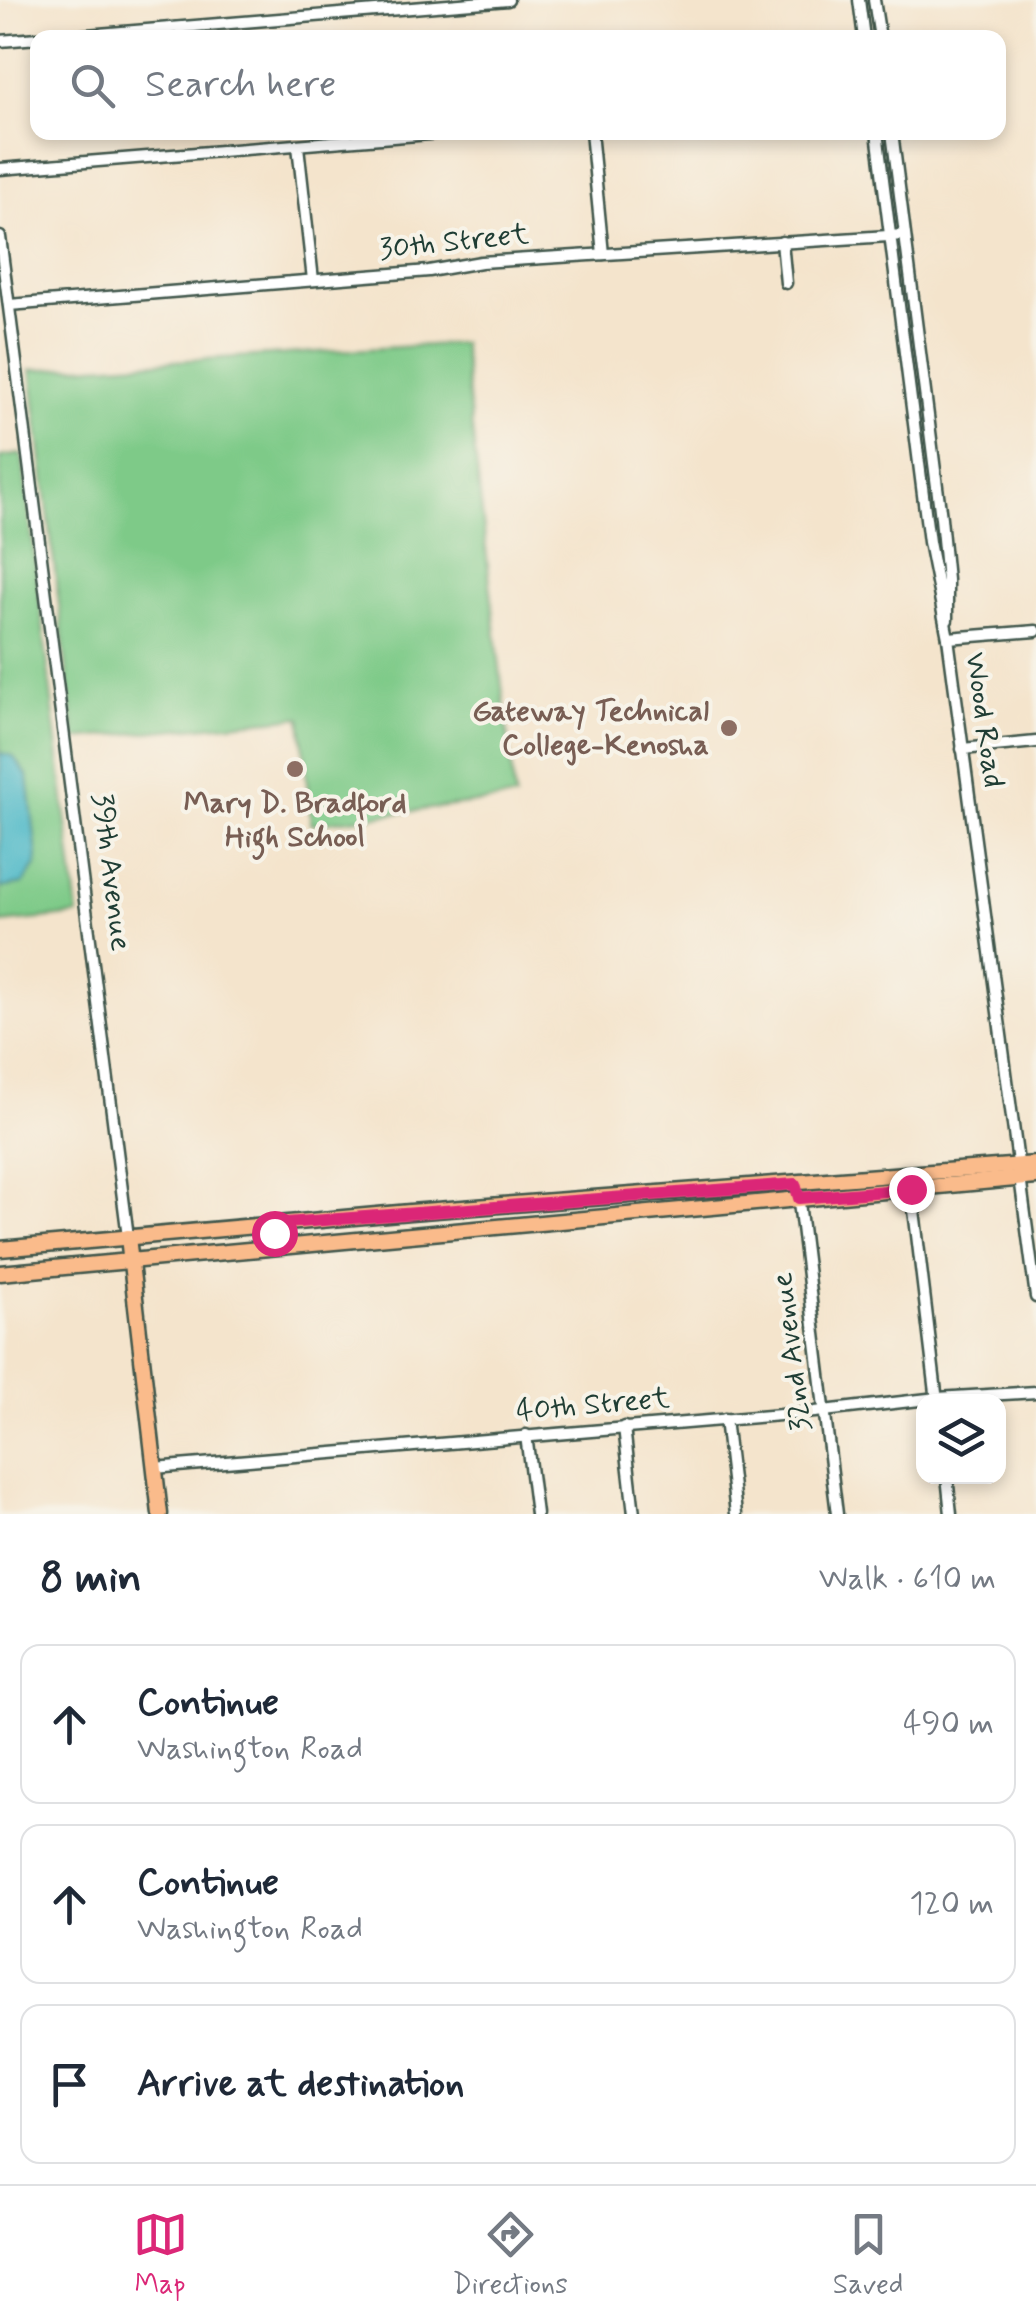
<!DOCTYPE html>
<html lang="en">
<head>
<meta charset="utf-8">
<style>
	body { margin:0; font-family:Mynerve,sans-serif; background:#f2f2f3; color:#1f2937 }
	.controls { position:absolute; right:30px; bottom:30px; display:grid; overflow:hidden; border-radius:20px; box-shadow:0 5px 15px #0003 }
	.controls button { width:90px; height:90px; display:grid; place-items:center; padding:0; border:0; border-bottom:2px solid #e0e1e3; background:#fff; color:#1f2937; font:50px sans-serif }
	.stop { position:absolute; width:30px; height:30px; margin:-22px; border:8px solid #db2777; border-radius:50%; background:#fff }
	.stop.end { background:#db2777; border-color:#fff; box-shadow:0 2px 10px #0008 }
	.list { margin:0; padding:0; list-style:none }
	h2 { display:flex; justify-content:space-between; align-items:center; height:130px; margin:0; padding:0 40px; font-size:42px }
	h2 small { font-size:32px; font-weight:400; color:#747a83 }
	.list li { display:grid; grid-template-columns:65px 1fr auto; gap:30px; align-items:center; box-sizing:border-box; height:160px; margin:0 20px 20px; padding:0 20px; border:2px solid #e0e1e3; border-radius:20px }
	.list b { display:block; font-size:38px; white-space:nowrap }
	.list p { margin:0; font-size:32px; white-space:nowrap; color:#747a83 }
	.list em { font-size:32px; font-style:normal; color:#747a83 }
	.icon { flex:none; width:55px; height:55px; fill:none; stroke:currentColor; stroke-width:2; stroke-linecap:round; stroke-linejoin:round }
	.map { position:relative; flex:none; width:1036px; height:1514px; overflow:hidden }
	.search { position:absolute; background:#fff; box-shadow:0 5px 15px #0003; left:30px; right:30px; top:30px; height:110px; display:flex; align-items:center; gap:25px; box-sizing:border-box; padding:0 35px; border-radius:20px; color:#747a83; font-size:38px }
	.sheet { height:670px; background:#fff }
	nav { display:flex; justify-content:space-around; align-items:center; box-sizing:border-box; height:140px; border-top:2px solid #e0e1e3; background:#fff; font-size:28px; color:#747a83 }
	nav a { display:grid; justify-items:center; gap:5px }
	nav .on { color:#db2777 }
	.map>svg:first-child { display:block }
	.green { fill:#7eca88; stroke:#4e845e; stroke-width:2.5 }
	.water { fill:#4cb8c7; stroke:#367a7e; stroke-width:2.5 }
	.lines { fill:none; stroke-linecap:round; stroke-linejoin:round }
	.minor-casing { stroke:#3f564b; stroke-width:15 }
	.major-casing { stroke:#3f564b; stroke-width:19 }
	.minor { stroke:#fff; stroke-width:10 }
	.major { stroke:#fabb8b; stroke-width:14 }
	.route { stroke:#db2777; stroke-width:12 }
	.education-dot { fill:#8d6e63; stroke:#f7f3e8; stroke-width:4 }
	.labels { text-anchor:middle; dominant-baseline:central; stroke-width:8; stroke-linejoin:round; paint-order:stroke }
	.street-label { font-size:30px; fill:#1f3d34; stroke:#f7f3e8 }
	.education-label { font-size:30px; font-weight:bold; fill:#785e54; stroke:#f7f3e8; text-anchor:end }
</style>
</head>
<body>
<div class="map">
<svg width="1036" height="1514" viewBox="0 0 1036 1514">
	<rect width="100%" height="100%" fill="#f7f3e8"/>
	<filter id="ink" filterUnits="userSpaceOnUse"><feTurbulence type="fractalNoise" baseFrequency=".01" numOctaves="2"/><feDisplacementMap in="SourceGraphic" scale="20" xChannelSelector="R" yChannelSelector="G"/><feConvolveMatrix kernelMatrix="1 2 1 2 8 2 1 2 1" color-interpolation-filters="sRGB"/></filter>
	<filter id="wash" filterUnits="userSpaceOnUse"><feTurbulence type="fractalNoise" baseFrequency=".0048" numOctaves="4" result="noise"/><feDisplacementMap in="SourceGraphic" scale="40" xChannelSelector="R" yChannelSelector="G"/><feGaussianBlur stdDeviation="2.25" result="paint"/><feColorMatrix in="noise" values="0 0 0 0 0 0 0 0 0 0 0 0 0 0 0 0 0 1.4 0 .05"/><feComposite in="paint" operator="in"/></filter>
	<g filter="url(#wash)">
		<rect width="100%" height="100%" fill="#f4e4cc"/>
		<!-- green -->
		<g class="green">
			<path d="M462,343L515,798L311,824L301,717L75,739L31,370Z"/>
			<path d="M22,454L78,915L0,923V457Z"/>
		</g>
		<!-- water -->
		<path class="water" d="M0,753L13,756L28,777L37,855L36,865L23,884L0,888Z"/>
	</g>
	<g filter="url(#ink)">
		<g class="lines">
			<!-- minor casing -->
			<g class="minor-casing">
				<g id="minor">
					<path d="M859,0L864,38"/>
					<path d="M874,0L880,38"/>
					<path d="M50,38L508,0"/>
					<path d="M0,41L38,38"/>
					<path d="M591,132L603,254"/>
					<path d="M877,132L929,542L948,638L1036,1297"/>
					<path d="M892,132L941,518L947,580V620"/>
					<path d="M298,146L313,280"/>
					<path d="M0,169L454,132"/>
					<path d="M0,237L128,1237"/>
					<path d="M782,242L786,283"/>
					<path d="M9,305L429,271L481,262L904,235"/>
					<path d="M948,638L1036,631"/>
					<path d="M962,749L1036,742"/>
					<path d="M911,1185L937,1401"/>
					<path d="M798,1194L837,1514"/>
					<path d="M725,1419L736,1514"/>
					<path d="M624,1427L634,1514"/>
					<path d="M526,1435L536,1514"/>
					<path d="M154,1468L815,1412L937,1398L1036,1392"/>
					<path d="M947,1476L951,1514"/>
				</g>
			</g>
			<!-- major casing -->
			<g class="major-casing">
				<g id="major">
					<path d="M128,1237L160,1514"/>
					<path d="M0,1249L410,1212L1036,1164"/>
					<path d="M0,1273L1036,1177"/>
				</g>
			</g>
			<!-- minor -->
			<use href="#minor" class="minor"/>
			<!-- major -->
			<use href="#major" class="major"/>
		</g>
	</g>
	<g class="lines" filter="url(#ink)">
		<!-- route -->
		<path class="route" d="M274,1233L273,1224L795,1184L799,1198L911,1189"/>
	</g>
	<!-- markers -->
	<g class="education-dot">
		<circle cx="729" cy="728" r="10"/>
		<circle cx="295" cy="769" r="10"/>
	</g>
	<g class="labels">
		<!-- street labels -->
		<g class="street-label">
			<text transform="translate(454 242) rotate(-6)">30th Street</text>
			<text transform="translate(984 720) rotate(82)">Wood Road</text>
			<text transform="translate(111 872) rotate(83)">39th Avenue</text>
			<text transform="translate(792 1352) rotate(-97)">32nd Avenue</text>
			<text transform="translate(593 1405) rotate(-5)">40th Street</text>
		</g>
		<!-- education labels -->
		<g class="education-label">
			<text x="709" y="711">Gateway Technical<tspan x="709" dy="34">College-Kenosha</tspan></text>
			<text x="295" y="803" text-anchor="middle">Mary D. Bradford<tspan x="295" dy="34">High School</tspan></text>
		</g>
	</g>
</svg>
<div class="controls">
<button><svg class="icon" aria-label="layers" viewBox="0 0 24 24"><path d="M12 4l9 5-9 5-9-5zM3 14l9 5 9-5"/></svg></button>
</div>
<div class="stop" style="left:274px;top:1233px"></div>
<div class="stop end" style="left:911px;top:1189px"></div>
<div class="search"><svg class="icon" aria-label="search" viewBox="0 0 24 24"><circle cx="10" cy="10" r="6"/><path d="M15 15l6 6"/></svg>Search here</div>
</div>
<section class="sheet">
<h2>8 min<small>Walk · 610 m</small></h2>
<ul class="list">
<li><svg class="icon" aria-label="ahead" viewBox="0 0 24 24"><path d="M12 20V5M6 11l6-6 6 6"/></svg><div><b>Continue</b><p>Washington Road</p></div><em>490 m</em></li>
<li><svg class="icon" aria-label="ahead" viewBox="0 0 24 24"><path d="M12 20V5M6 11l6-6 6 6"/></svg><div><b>Continue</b><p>Washington Road</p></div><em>120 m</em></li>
<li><svg class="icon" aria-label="arrive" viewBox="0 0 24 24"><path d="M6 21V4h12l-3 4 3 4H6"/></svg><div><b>Arrive at destination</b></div></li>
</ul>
</section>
<nav>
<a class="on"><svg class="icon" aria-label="map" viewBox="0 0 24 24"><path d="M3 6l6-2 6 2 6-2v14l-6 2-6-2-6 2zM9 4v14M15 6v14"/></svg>Map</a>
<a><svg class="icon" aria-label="directions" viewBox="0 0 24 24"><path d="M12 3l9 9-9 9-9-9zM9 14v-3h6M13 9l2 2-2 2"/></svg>Directions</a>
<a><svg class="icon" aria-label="saved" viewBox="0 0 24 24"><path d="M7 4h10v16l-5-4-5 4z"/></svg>Saved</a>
</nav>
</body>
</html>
